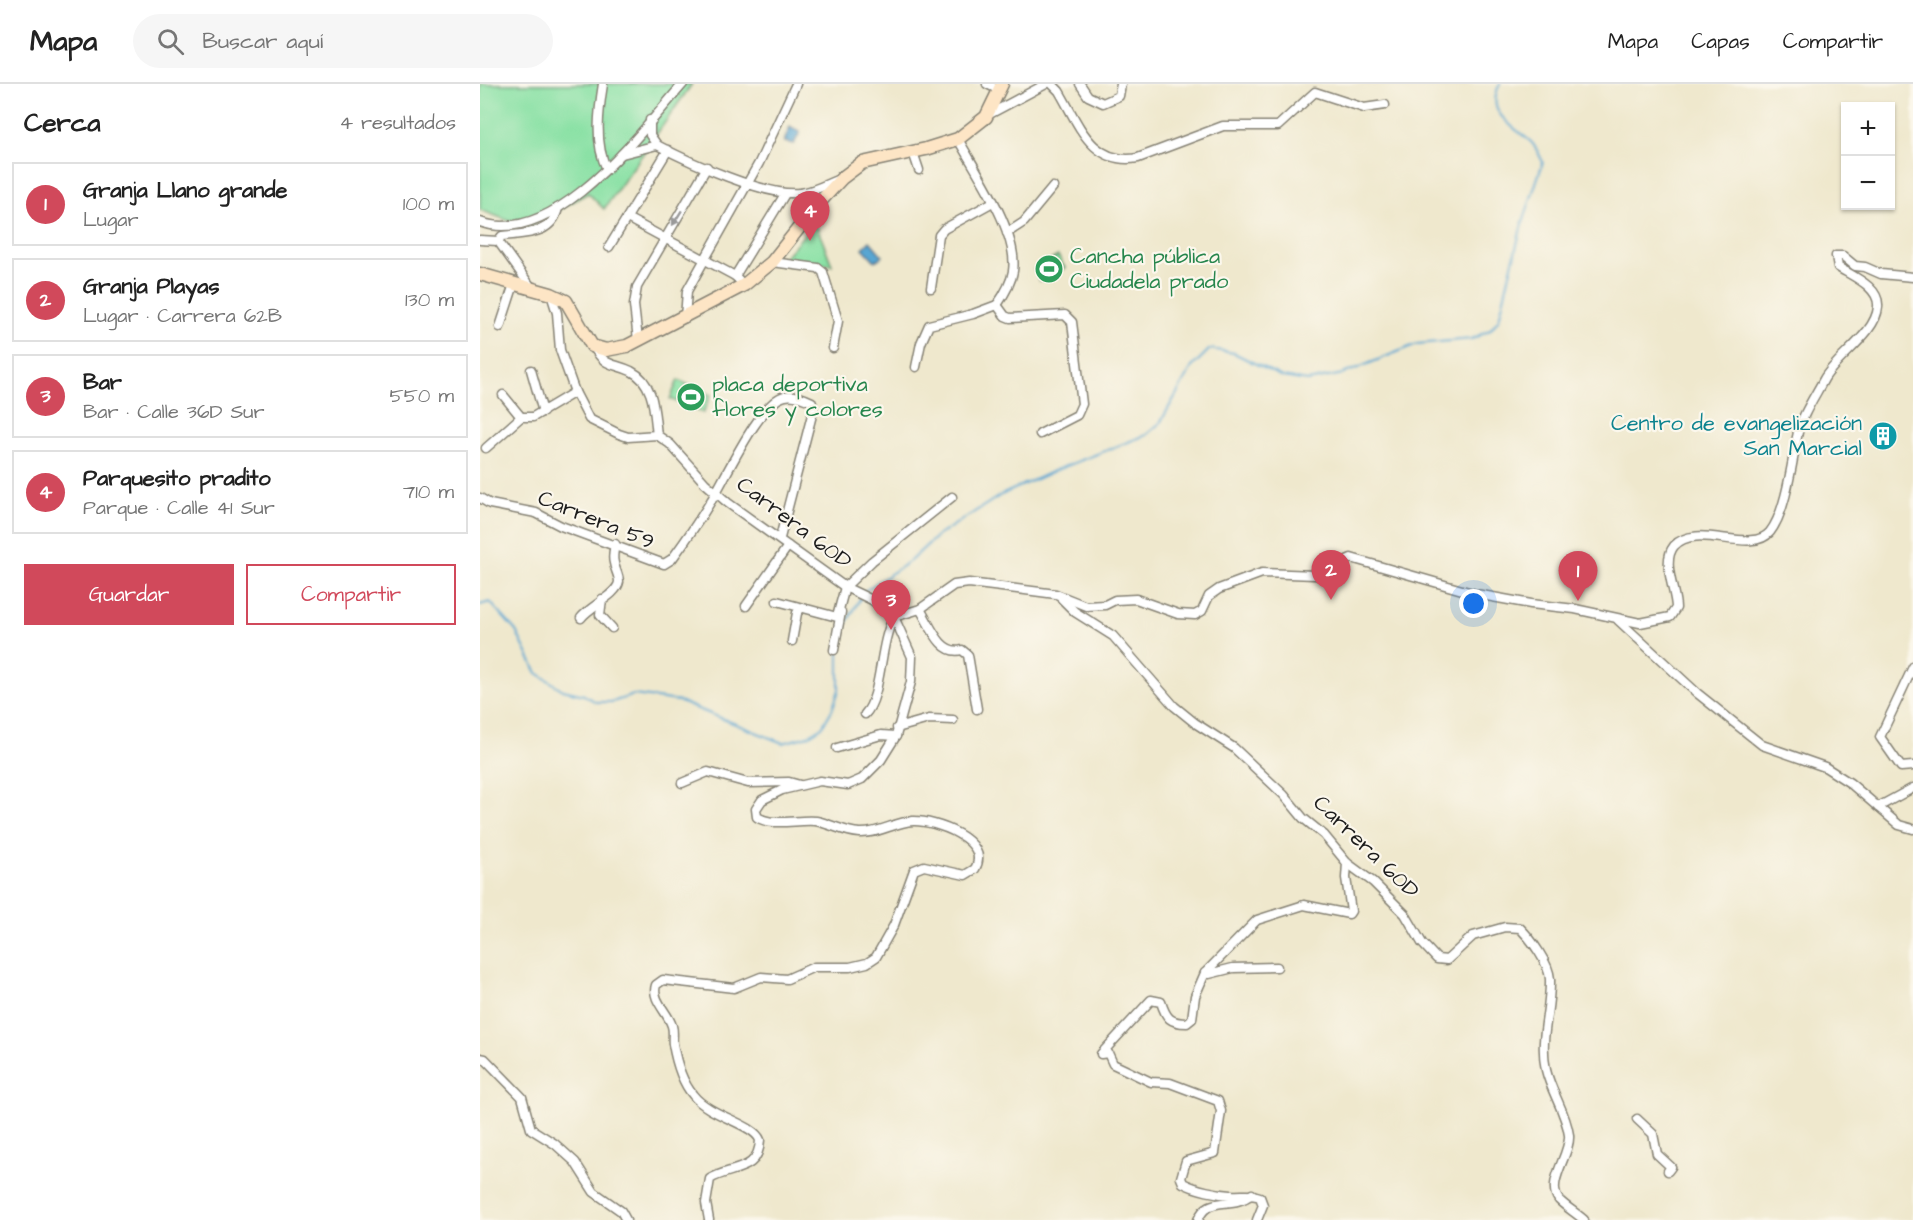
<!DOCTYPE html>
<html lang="es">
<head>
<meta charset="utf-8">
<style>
	body { margin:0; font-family:"Architects Daughter",sans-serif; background:#f6f6f6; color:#222 }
	.controls { position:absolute; right:18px; top:18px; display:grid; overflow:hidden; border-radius:0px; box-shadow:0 2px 4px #0004 }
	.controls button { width:54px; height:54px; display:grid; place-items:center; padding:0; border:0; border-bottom:2px solid #e0e0e0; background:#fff; color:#222; font:30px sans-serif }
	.you { position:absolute; left:994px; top:520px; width:21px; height:21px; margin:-15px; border:4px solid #fff; border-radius:50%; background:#1a73e8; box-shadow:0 0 0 9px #1a73e833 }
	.badge { display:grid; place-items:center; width:39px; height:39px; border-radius:50%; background:#d1495b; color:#fff; font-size:20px; font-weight:700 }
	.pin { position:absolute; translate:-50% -50px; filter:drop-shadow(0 2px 3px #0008) }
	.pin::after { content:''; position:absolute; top:32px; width:21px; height:18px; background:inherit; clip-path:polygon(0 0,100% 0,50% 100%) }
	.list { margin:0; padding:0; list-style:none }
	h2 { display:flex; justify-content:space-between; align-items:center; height:78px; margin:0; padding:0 24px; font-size:26px }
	h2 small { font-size:20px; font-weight:400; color:#767676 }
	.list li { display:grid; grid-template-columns:39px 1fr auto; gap:18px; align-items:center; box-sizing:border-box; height:84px; margin:0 12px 12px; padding:0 12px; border:2px solid #e0e0e0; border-radius:0px }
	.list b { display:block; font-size:22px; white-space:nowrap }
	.list p { margin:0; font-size:20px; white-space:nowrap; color:#767676 }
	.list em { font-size:20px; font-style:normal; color:#767676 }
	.actions { display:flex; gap:12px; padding:18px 24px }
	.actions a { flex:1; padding:14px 0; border:2px solid #d1495b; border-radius:0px; text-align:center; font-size:21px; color:#d1495b }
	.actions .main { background:#d1495b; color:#fff }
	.icon { flex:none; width:33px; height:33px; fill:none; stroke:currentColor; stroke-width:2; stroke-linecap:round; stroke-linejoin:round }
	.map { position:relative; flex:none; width:1433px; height:1136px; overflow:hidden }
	header { display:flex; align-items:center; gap:36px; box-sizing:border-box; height:84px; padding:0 30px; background:#fff; border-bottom:2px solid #e0e0e0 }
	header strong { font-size:28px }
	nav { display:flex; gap:33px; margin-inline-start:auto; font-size:21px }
	.search { width:420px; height:54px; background:#f6f6f6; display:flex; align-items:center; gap:15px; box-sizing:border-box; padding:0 21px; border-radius:33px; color:#767676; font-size:22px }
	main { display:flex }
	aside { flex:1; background:#fff }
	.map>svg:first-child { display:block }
	.green { fill:#8ae1a5; stroke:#537e60; stroke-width:1.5 }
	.water { fill:#59a6d2; stroke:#3a6177; stroke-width:1.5 }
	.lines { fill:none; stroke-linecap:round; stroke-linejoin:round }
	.stream { stroke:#59a6d2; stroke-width:2 }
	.minor-casing { stroke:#868274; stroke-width:11 }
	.secondary-casing { stroke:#868274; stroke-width:15 }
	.minor { stroke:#fff; stroke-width:8 }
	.secondary { stroke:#fde5c5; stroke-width:12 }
	.oneway { fill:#999 }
	.labels { text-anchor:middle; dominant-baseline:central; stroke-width:4.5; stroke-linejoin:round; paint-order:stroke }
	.leisure-label { font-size:22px; fill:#27864d; stroke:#fbf7ec; text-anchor:start }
	.culture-label { font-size:22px; fill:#0d838f; stroke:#fbf7ec; text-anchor:end }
	.street-label { font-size:22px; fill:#1c1c1c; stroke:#fbf7ec }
</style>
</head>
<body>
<header>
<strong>Mapa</strong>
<div class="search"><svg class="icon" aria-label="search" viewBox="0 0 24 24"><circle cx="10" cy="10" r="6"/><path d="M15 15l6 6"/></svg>Buscar aquí</div>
<nav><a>Mapa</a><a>Capas</a><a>Compartir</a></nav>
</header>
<main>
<aside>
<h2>Cerca<small>4 resultados</small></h2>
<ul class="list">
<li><span class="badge">1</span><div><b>Granja Llano grande</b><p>Lugar</p></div><em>100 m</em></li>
<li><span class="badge">2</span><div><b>Granja Playas</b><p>Lugar · Carrera 62B</p></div><em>130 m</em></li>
<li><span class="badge">3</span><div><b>Bar</b><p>Bar · Calle 36D Sur</p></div><em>550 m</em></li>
<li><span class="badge">4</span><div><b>Parquesito pradito</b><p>Parque · Calle 41 Sur</p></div><em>710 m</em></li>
</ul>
<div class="actions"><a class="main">Guardar</a><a>Compartir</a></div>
</aside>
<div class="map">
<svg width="1433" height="1136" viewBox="0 0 1433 1136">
	<rect width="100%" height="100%" fill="#fbf7ec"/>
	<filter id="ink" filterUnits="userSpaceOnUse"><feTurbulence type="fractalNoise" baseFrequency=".0167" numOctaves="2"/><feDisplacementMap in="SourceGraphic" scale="12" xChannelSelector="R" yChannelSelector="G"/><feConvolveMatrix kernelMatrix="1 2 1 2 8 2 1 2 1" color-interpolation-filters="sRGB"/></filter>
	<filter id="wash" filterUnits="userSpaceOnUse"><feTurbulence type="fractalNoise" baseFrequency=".008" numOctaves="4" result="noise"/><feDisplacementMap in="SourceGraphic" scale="24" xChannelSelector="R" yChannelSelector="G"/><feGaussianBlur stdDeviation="1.35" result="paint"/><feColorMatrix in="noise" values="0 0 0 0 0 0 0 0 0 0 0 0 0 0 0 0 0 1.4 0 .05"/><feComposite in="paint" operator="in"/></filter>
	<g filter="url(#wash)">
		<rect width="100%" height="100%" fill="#efe8cd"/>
		<!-- green -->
		<g class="green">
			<path d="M0,0H212L124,125L108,109L48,144L0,126Z"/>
			<path d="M335,138L352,181L302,176Z"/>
			<path d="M578,172L585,184L560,197L554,185Z"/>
			<path d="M198,296L231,311L223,329L190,315Z"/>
		</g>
		<!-- water -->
		<g class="water">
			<path d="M310,43L320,48L314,60L304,58Z"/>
			<path d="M390,157L403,172L395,177L383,164Z"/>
		</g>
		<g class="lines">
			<!-- stream -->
			<g class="stream">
				<path d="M383,508L430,477L457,452L521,411L576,386L666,351L680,339L712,283L730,265L754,269L802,293L828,297L863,290L937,260L992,255L1010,246L1019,235L1041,144L1063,78C1059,71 1056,62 1050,57C1033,42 1004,29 1020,0"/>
				<path d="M0,521L10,518L36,547L57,589L83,606L104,611L116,618H132L154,611L198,617L303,659L328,652L342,643L352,626L359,606V564L363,545L381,513"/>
			</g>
		</g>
	</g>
	<g filter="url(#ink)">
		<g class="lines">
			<!-- minor casing -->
			<g class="minor-casing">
				<g id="minor">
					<path d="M123,0C119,25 114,61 127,85"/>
					<path d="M507,0L519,6"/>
					<path d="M572,0L579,7C599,41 612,82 658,74L743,42H798L835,8L884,24L905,21"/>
					<path d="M600,0L608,12L623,19L639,12L641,0"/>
					<path d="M506,32L566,0"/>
					<path d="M170,36V51L177,61C209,78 286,113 320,109C333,108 347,100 359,95"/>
					<path d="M478,55C496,88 539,149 533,187C531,200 524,211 517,221"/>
					<path d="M433,68L439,86"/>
					<path d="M142,70L177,61"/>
					<path d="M147,134L255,192L264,201"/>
					<path d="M0,138C74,165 160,49 203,0"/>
					<path d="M527,149L544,138L573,103"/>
					<path d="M0,156L18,157"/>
					<path d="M129,163L188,66"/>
					<path d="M292,178L338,184L343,188L358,237L353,264"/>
					<path d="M255,192L305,110"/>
					<path d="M51,203L18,157L22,152C46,149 72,151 78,124"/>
					<path d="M451,204L459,151L464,145L513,118"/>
					<path d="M71,210L77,229L80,266L95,308L109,335L139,350L148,353L177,351L190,360L225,399L248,419L365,503L392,516L414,533L432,573L431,598L416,652L401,676L382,695L368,701L340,697L302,706L282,716L276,725L277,733C293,743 317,735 336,737C351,740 364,748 380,749C399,750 414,738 433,737C454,736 512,756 495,785L485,791L444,782L434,786L414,841L396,873L387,879L370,883H334L307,895L281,893L254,904L183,896L176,901C171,916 188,928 192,942C194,948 192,954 193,960C196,977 202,998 213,1011C229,1032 274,1040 280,1056C279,1089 251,1082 230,1095L226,1119L229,1136"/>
					<path d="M517,221L525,232L530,234L585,231L592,238L602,320L597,331L560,350"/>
					<path d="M205,234L207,207L279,79L316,0"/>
					<path d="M20,243L34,200"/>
					<path d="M158,256L154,221L157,203L227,83"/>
					<path d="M113,262C126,284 131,278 151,287C175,299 174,328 177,351"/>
					<path d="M436,283L441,259L449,241L493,230L517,221"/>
					<path d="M51,286L63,328"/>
					<path d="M23,311L41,333"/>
					<path d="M6,364L41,333H53L95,308"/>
					<path d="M0,414L10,420L56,429L81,442L184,480L192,475C206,456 219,437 231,417C245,395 280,317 305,312C314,310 324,314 332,318L333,327L300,454"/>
					<path d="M122,515L120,531L132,544"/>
					<path d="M582,515L595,528L633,552L694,622L715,639L754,664L804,711L823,734L844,751L867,779L893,798L925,830L942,859L957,875L967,876L993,852L1025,843L1040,844C1051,855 1069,879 1070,895C1071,926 1059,954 1066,986C1071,1008 1086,1028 1089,1051C1091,1070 1065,1099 1079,1116C1086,1123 1096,1129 1104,1136"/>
					<path d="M297,517L357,533L365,503L392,477L472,413"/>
					<path d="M266,522L308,462"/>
					<path d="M440,525C450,540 460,572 482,566L488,571L497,625"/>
					<path d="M414,533L440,525L474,501L489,499L576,510L606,522L625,521L635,516L656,515L698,530L715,531L722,527L729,512L739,505L782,489L835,491L871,474L996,510L1051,520L1095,525L1160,539L1190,533L1196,524C1196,507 1181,478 1194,462C1216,437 1271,471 1290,448C1306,428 1312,378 1317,353C1320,334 1335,312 1344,295C1356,273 1396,250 1398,223C1400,203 1372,192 1358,183L1356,172H1363L1375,182L1385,183L1401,190L1433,193"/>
					<path d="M101,534C110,522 137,511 139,498C139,491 135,486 134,479C132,473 134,466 135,460"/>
					<path d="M1138,536L1217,609L1282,661L1345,683L1370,699L1419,741L1433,745"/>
					<path d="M312,557L317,529L321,524"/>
					<path d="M354,566L361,528"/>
					<path d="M1433,583L1400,653L1421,683L1433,682"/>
					<path d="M385,630C402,613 399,559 414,533"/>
					<path d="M417,644L449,635L473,636"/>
					<path d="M357,664L401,651L416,652"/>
					<path d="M202,699L228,688L268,699L309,698L320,701"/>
					<path d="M1398,723L1433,704"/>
					<path d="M725,889L729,890L753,884L797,883"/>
					<path d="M0,974L5,975L42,1013L51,1045L75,1060L95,1078L114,1108L141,1127L146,1136"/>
					<path d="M1157,1035L1173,1050L1177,1070L1191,1083L1188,1087"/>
					<path d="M718,1136C728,1110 751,1126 772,1110"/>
					<path d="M777,1136L783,1121L780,1113C770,1109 762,1112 751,1111C737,1110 716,1106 703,1099L701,1094L706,1077L735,1069L741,1027L738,1017L690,999L671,998L633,980L628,969L621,970L671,916L681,918C686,934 690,939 707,939L712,935L715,912L725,889L777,836L824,821L869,830L871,827L866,794L867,779"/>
				</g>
			</g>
			<!-- secondary casing -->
			<g class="secondary-casing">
				<path id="secondary" d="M0,190L71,210L86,217L112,262L126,266L147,262L264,201L292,178L337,121L362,94L382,79L446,65L478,55L506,33L522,0"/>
			</g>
			<!-- minor -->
			<use href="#minor" class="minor"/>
			<!-- secondary -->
			<use href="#secondary" class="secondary"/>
		</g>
		<!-- one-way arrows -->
		<defs><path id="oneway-solid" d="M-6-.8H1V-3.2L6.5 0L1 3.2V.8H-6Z" transform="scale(1.5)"/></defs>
		<use class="oneway" href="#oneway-solid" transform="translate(197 134) rotate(122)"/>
	</g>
	<!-- icons -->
	<defs>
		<g id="stadium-disc" transform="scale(1.5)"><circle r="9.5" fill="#2e9e5b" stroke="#fbf7ec"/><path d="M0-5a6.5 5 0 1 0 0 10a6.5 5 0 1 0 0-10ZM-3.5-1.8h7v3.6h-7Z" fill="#fff"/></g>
		<g id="building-disc" transform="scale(1.5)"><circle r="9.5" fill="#0f9aa8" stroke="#fbf7ec"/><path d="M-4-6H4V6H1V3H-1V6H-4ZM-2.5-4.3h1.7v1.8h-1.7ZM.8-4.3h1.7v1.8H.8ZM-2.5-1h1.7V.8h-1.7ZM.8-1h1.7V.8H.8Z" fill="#fff"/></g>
	</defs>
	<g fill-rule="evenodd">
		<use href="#stadium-disc" x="569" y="185"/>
		<use href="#stadium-disc" x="211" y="313"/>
		<use href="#building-disc" x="1403" y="352"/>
	</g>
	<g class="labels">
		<!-- leisure labels -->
		<g class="leisure-label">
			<text x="590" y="172">Cancha pública<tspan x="590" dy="25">Ciudadela prado</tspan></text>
			<text x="232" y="300">placa deportiva<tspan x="232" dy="25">flores y colores</tspan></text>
		</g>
		<!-- culture labels -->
		<g class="culture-label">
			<text x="1382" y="339">Centro de evangelización<tspan x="1382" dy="25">San Marcial</tspan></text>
		</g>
		<!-- street labels -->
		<g class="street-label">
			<text transform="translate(116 436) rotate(22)">Carrera 59</text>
			<text transform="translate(314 439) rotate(37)">Carrera 60D</text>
			<text transform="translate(886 763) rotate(44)">Carrera 60D</text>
		</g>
	</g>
</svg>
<div class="controls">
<button>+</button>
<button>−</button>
</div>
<div class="you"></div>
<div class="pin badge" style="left:1098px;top:517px">1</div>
<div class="pin badge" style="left:851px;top:516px">2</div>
<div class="pin badge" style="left:411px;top:546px">3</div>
<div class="pin badge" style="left:330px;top:157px">4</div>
</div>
</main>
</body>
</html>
